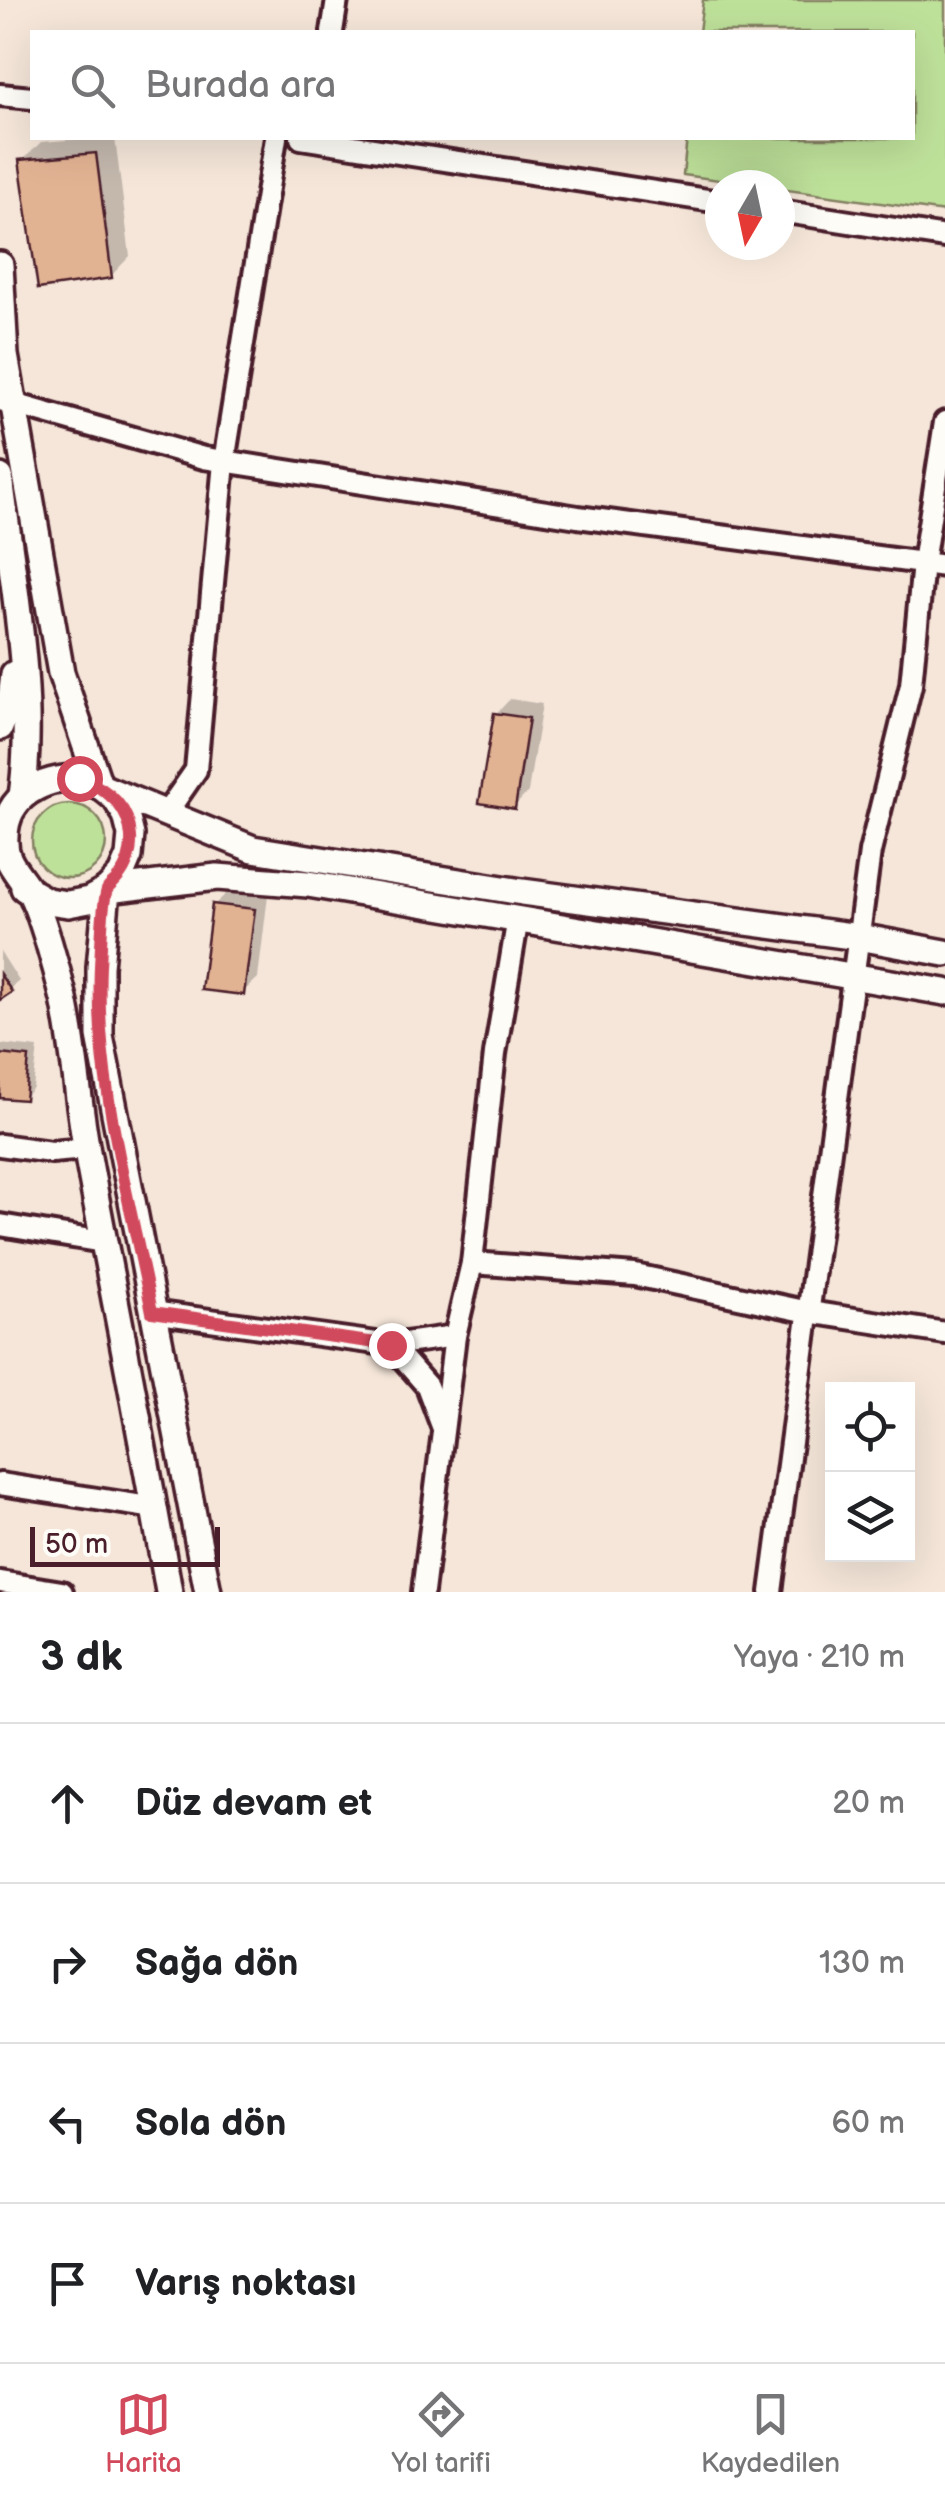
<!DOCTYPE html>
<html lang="tr">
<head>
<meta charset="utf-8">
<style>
	body { margin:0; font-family:"Balsamiq Sans",sans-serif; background:#f2f2f2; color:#202124 }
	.controls { position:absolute; right:30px; bottom:30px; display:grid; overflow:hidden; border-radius:0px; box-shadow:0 10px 40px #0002 }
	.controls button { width:90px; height:90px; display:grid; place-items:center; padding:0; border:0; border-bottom:2px solid #e0e0e0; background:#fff; color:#202124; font:50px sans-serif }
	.compass { position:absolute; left:705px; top:170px; width:90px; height:90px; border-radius:50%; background:#fff; box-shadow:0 10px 40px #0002; rotate:189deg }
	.scale { position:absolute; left:30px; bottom:25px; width:190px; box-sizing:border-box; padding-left:10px; border:5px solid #4a1f2b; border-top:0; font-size:28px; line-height:35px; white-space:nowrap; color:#4a1f2b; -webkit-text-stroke:8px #fdfcf7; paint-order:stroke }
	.stop { position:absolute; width:30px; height:30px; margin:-22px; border:8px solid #d1495b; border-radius:50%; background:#fff }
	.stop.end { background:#d1495b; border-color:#fff; box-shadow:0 2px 10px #0008 }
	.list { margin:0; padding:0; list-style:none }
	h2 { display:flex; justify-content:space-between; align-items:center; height:130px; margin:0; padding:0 40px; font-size:42px }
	h2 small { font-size:32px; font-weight:400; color:#757577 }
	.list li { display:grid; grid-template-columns:65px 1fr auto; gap:30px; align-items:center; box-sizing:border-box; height:160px; padding:0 40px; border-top:2px solid #e0e0e0 }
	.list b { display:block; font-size:38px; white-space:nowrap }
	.list em { font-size:32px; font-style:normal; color:#757577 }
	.icon { flex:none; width:55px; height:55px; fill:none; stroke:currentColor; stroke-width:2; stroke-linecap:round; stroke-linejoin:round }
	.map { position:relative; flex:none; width:945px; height:1592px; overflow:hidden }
	.search { position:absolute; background:#fff; box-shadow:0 10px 40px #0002; left:30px; right:30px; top:30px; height:110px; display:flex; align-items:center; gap:25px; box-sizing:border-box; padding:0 35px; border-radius:0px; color:#757577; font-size:38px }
	.sheet { height:770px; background:#fff }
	nav { display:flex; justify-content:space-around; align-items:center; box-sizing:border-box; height:140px; border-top:2px solid #e0e0e0; background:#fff; font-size:28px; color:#757577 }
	nav a { display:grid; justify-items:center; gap:5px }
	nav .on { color:#d1495b }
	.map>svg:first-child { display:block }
	.green { fill:#bee19a; stroke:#848062; stroke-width:2.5 }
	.shadow { fill:#0003 }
	.building { fill:#e2b393; stroke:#4a1f2b; stroke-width:2.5 }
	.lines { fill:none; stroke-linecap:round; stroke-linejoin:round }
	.minor-casing { stroke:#4a1f2b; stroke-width:28 }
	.tertiary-casing { stroke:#4a1f2b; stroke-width:32 }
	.minor { stroke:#fdfcf7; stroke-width:20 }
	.tertiary { stroke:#fdfcf7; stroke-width:25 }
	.route { stroke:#d1495b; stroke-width:12 }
</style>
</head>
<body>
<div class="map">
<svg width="945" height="1592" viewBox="0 0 945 1592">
	<rect width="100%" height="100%" fill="#f5e6d9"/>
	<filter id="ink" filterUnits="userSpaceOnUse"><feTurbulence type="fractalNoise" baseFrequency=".01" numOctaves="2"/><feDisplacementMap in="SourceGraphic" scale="20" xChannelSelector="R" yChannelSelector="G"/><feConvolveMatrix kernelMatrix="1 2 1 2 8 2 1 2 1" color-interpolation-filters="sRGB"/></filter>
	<g filter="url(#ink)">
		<!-- green -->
		<g class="green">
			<path d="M703,0H945V212L780,189V185H755L683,175L687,138H912V32H699Z"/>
			<circle cx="69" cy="841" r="37"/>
		</g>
		<!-- shadow -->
		<g class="shadow">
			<path d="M93,138H115L130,256L111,276L22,161L41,142Z"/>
			<path d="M510,699L542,704L528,792L514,807L496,714Z"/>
			<path d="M229,891L268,895L258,978L243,992L214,905Z"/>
			<path d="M0,951L19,981L0,997Z"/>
			<path d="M0,1044L38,1048L33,1088L24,1098L0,1095Z"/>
		</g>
		<!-- building -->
		<g class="building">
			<path d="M96,153L112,278L38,289L19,160Z"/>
			<path d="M494,713L529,718L515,809L479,803Z"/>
			<path d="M212,904L255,909L244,995L201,990Z"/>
			<path d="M0,974L12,992L0,1000Z"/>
			<path d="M0,1054L29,1057L25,1100L0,1098Z"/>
		</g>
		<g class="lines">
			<!-- minor casing -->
			<g class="minor-casing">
				<g id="minor">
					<path d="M332,32L337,0"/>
					<path d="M0,95L32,98"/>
					<path d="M301,138L720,202"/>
					<path d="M780,211L945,237"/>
					<path d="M0,400L204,458L578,517L945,566"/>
					<path d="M167,812L196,770L224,462L276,138"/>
					<path d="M0,1145L51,1152L86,1149"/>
					<path d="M0,1225L103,1242"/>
					<path d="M472,1263L635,1275L809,1312L945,1333"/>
					<path d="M152,1312L391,1345L427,1386L442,1426"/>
					<path d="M391,1345L455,1336"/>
					<path d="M0,1484L155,1508"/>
					<path d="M0,1582L62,1592"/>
					<path d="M423,1592L455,1336L472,1263L495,1054L518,918"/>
					<path d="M771,1592L870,852L911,685L923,563L945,422"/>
				</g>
			</g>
			<!-- tertiary casing -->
			<g class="tertiary-casing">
				<g id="tertiary">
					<path d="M0,265L5,355L61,673L99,785L115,798L126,815L131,835L129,856L121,875L107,890L89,900L68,904L47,901L24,888"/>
					<path d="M0,477C12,578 36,696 22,796"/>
					<path d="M0,727L11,698L14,674"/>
					<path d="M107,890L217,877L308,884L945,992"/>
					<path d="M107,890L100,967V1036L208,1592"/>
					<path d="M169,1592C144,1447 115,1302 88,1157C78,1105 75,1051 64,999C58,974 41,910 29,890C17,871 3,861 5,836C6,795 43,778 79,778L253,849L522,892L859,937L945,953"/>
				</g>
			</g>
			<!-- minor -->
			<use href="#minor" class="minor"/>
			<!-- tertiary -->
			<use href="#tertiary" class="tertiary"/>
		</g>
	</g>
	<g class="lines" filter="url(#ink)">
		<!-- route -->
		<path class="route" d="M79,778C106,788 129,805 131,837C132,852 127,868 117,879C114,883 109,886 107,890C102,902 101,951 100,966C95,1082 130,1199 152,1312L391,1345"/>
	</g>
</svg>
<div class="controls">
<button><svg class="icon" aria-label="locate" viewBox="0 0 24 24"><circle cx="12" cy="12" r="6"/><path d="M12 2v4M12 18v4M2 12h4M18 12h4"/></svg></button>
<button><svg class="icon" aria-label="layers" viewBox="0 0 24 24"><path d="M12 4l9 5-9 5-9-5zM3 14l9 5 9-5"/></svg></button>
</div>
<svg class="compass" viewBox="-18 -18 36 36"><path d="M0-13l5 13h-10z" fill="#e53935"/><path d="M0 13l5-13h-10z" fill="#757577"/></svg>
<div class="scale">50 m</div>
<div class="stop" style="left:79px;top:778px"></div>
<div class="stop end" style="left:391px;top:1345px"></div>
<div class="search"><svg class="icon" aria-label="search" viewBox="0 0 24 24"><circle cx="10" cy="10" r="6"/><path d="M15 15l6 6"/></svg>Burada ara</div>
</div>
<section class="sheet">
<h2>3 dk<small>Yaya · 210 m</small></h2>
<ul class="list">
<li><svg class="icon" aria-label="ahead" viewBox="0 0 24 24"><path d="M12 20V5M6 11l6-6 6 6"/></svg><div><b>Düz devam et</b></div><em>20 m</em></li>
<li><svg class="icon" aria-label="right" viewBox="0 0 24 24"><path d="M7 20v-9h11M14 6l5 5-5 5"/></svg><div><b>Sağa dön</b></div><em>130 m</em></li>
<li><svg class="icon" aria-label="left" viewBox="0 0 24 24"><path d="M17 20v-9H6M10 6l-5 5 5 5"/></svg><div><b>Sola dön</b></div><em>60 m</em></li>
<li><svg class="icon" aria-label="arrive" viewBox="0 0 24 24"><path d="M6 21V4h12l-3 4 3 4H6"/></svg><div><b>Varış noktası</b></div></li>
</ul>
</section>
<nav>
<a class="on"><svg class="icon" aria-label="map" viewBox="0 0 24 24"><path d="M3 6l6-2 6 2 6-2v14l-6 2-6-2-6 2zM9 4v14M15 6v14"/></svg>Harita</a>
<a><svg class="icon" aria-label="directions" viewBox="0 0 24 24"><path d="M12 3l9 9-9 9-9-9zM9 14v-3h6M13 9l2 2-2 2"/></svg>Yol tarifi</a>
<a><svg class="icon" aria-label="saved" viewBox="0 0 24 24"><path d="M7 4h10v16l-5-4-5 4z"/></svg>Kaydedilen</a>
</nav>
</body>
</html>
